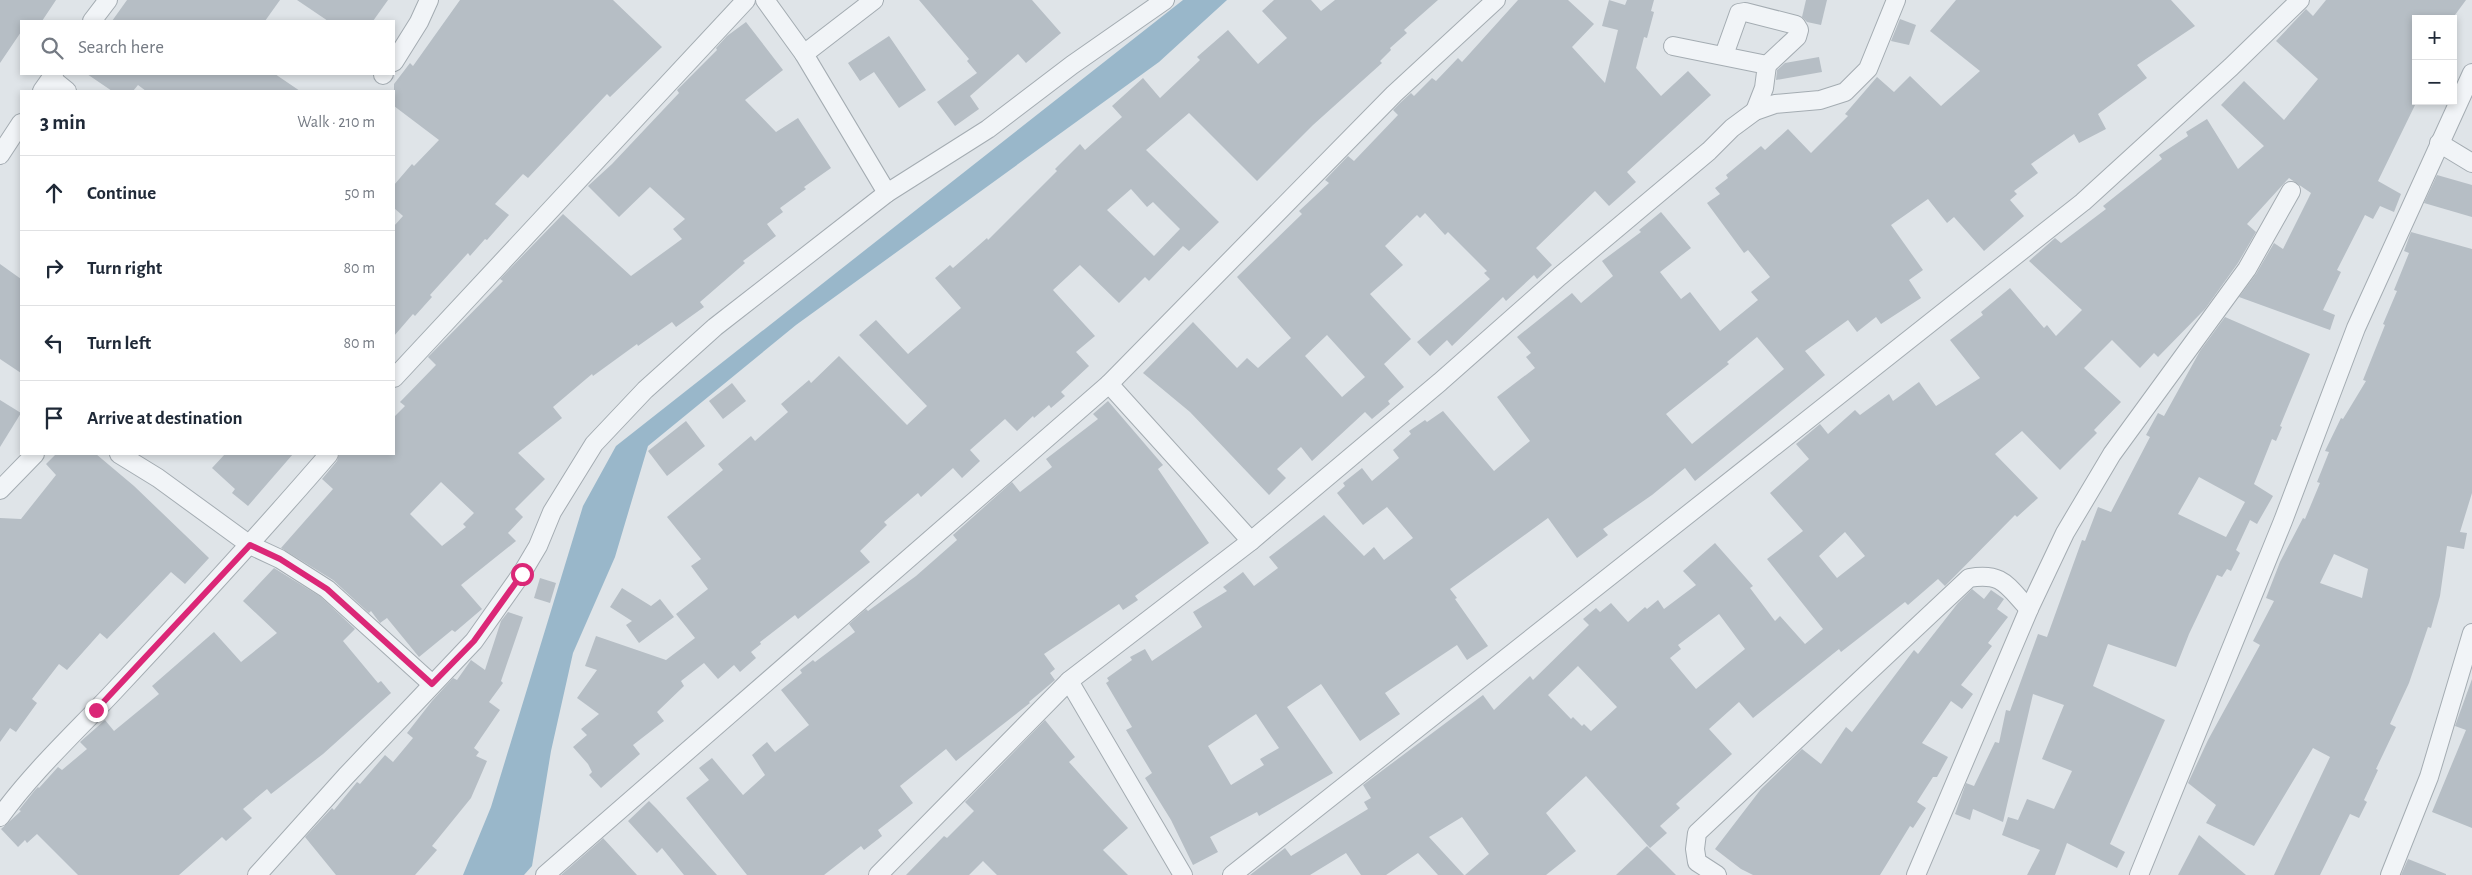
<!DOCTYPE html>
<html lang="en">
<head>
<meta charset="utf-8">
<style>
	body { margin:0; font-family:"Alegreya Sans",sans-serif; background:#f2f2f3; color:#1f2937 }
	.controls { position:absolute; right:15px; top:15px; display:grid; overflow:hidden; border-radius:0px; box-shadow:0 2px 8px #0003 }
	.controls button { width:45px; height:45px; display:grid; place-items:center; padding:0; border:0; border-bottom:1px solid #e0e1e3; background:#fff; color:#1f2937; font:25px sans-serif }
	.stop { position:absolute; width:15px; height:15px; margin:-11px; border:4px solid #db2777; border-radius:50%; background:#fff }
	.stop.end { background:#db2777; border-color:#fff; box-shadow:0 1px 5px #0008 }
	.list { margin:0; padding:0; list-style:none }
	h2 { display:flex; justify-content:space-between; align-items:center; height:65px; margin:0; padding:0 20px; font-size:21px }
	h2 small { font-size:16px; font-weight:400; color:#747a83 }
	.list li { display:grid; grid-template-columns:32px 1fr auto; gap:15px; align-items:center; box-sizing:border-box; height:75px; padding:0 20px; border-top:1px solid #e0e1e3 }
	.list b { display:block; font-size:19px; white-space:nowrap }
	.list em { font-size:16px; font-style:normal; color:#747a83 }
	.icon { flex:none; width:28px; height:28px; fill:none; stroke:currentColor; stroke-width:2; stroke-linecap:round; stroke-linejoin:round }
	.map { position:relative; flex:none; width:2472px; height:875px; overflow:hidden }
	.search { position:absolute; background:#fff; box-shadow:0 2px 8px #0003; left:20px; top:20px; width:375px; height:55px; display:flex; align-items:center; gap:12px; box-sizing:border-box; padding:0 18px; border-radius:0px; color:#747a83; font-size:19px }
	.panel { position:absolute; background:#fff; box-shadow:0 2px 8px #0003; left:20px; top:90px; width:375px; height:365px; border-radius:0px }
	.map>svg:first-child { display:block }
	.water { fill:#99b7ca }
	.building { fill:#b6bec5; fill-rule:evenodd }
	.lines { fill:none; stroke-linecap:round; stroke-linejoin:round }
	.street-casing { stroke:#a4acb2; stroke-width:20 }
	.street { stroke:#f1f4f7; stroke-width:18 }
	.route { stroke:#db2777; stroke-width:6 }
</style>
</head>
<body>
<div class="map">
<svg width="2472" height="875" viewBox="0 0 2472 875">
	<rect width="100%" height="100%" fill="#dfe4e8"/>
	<!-- water -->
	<path class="water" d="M1183,0H1227L1159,62L796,325L648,446L615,557L573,653L551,751L532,866L524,875H463L491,807L583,506L616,446Z"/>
	<!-- building -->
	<g class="building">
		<path d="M0,0H56L42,21H21V32L0,63Z"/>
		<path d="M127,0H280L265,21H112Z"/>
		<path d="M297,0H388L373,21H328Z"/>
		<path d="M460,0H613L662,47L610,97L607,94L528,178L523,174L495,204L509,215L487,240L485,239L470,256L468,253L430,295L432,297L415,316L413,314L394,336V226L403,216L394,208V185L412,164L414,166L439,140L394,106V84L410,63L413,66Z"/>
		<path d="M919,0H1032L1061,33L1026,63L1018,54L970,96L979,109L955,126L937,102L977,73L967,61L969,59Z"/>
		<path d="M1274,0H1311L1321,11L1335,0H1438L1404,30L1407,33L1390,48L1391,50L1380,61L1382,63L1313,125L1257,181L1189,113L1146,150L1219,222L1189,251L1183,246L1149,281L1145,277L1119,303L1080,265L1053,290L1095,336L1076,352L1089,366L1061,392L1065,396L1051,408L1049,405L1034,418L1033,416L1017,431L1005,419L970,450L980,461L962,478L953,468L921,497L918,493L884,522L887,525L860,551L870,562L798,619L795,615L760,642L761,644L751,652L756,658L740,672L734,665L718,679L704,663L681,681L684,686L657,712L664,721L633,745L640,754L601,788L589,775L592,772L588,764L573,747L587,735L581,729L599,714L577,698L597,670L585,666L596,636L666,660L695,638L676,614L708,589L691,566L701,559L667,517L723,470L718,464L751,436L755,441L788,412L781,404L809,380L811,383L839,356L907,425L927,406L859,335L876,320L908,354L961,308L935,278L950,265L953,268L987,238L988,240L1057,171L1055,169L1080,144L1085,150L1122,117L1112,106L1143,78L1160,98L1200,60L1197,57L1228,30L1258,64L1287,38L1262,11ZM1131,189L1147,207L1153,202L1180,229L1154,256L1107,210Z"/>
		<path d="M1518,0H1568L1594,24L1572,47L1605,83L1618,30L1602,26L1609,0L1625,5L1627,0H1654L1651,11L1654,12L1647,38L1644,37L1636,68L1661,96L1688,71L1711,95L1627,172L1636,182L1609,206L1595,191L1536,248L1552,265L1537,279L1534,275L1506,301L1503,297L1452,346L1447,340L1430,356L1417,342L1490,279L1484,273L1487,271L1448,232L1445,235L1425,213L1420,218L1417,215L1385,246L1403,265L1370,294L1411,339L1384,364L1404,387L1388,401L1390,404L1372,419L1365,412L1312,461L1301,447L1277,469L1286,478L1269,495L1190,412L1143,373L1193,322L1237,368L1247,358L1258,368L1291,338L1237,277L1302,214L1299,211L1329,183L1325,180L1348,156L1354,161L1398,115L1393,110L1401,102L1411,93L1414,96L1432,78L1436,81L1458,58L1462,62ZM1327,335L1365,377L1342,397L1305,356Z"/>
		<path d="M1806,0H1827L1821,25L1807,22L1802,17Z"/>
		<path d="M1956,0H2171L2195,26L2137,65L2147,78L2098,114L2106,129L2079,143L2074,134L2031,164L2038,173L2014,191L2017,194L2010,200L2024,216L1984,251L1954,217L1947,223L1928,199L1891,225L1923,270L1909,280L1921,298L1881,324L1876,317L1857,332L1848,320L1805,351L1825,375L1695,481L1685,468L1652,495L1603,529L1608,535L1577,558L1548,518L1450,589L1457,598L1455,599L1488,646L1467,660L1457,645L1385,693L1400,714L1360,741L1321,684L1287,707L1333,773L1259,816L1257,812L1210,837L1218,852L1193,865L1171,820L1145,778L1152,773L1126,730L1132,727L1106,683L1109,681L1107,678L1132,660L1130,657L1145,649L1152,661L1202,627L1193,612L1227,591L1223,587L1243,572L1254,586L1278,568L1269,557L1324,515L1364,556L1374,547L1384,560L1413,538L1387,507L1363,525L1337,493L1345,486L1343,483L1362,468L1372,481L1399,458L1393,450L1411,434L1409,431L1425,420L1427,422L1443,411L1494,471L1530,441L1497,397L1535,368L1526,357L1531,353L1517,337L1572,293L1581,303L1613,276L1602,261L1641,232L1639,230L1661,212L1691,248L1660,272L1681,299L1690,292L1720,331L1758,300L1751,292L1770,277L1748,250L1744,253L1707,203L1720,194L1715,188L1728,178L1726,175L1761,146L1765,150L1788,129L1811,153L1848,116L1845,114L1877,77L1894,92L1910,76L1941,106L1980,71L1930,31ZM1757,337L1784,369L1692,444L1666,414L1729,364L1727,362ZM1256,714L1279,748L1260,759L1264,765L1231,785L1208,746Z"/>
		<path d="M2326,0H2466L2452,19H2416V103L2378,181L2401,194L2394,212L2380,206L2373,219L2365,215L2337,270L2341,272L2323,310L2335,315L2330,330L2239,297L2256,274L2274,243L2283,249L2311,193L2289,178L2247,224L2256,232L2238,263L2205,309L2158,357L2154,353L2140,368L2112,340L2084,368L2121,402L2094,430L2097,433L2060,470L2022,431L1995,454L2038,498L2017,517L2015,515L1945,586L1938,579L1908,605L1905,602L1841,652L1839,649L1753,718L1739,702L1709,729L1732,754L1676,804L1680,808L1660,826L1667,833L1650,848L1586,776L1546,813L1576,851L1546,875H1465L1489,854L1462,817L1429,837L1464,875H1438L1418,853L1386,875H1361L1346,853L1310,875H1250L1285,848L1291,856L1368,809L1364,802L1371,798L1363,785L1483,695L1494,710L1530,676L1533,680L1589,625L1583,619L1596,608L1600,612L1611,603L1628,622L1645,607L1647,609L1658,600L1664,609L1696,585L1683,571L1715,543L1753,586L1750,588L1775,621L1780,616L1805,644L1823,629L1767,559L1803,531L1770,493L1809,459L1796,444L1820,424L1828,434L1855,410L1860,415L1889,394L1893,401L1919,382L1936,406L1980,378L1950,340L1983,315L1981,312L2010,288L2044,328L2047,325L2056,336L2082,310L2029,261L2055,238L2061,243L2106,209L2103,206L2162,159L2159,155L2188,136L2186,132L2207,119L2238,169L2264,146L2221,105L2244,81L2284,120L2318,79L2276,41L2306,9L2313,16ZM1845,532L1865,556L1837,578L1819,556ZM1719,614L1745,649L1696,689L1670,658L1681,649L1678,645ZM1578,666L1617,707L1591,731L1584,724L1582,726L1573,717L1571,719L1548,695Z"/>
		<path d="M1900,19L1916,25L1909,45L1891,41Z"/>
		<path d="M746,22L783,70L745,100L776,132L798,118L831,168L804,187L806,189L780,208L783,212L767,224L776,236L743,261L745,263L700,302L704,307L676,327L672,322L638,346L637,344L593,376L592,374L553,407L562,418L518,453L545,479L515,509L523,517L508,533L516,541L461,585L482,609L455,632L452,630L419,657L387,618L380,623L371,611L369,613L333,580L281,548L333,489L322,479L337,461L339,454H394V417L405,406L400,402L436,365L428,357L503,281L500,279L563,214L631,276L682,239L673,229L685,219L650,187L619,217L588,186L612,164L679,93L677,90L717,50L716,48L727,36ZM441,482L474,513L463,524L466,527L442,546L410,514Z"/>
		<path d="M889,36L926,90L899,108L874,72L860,81L848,63Z"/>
		<path d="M1819,57L1822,72L1776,80L1777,70L1785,63Z"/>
		<path d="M87,74H275L300,91H146L138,85L133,91H112Z"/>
		<path d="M2437,175L2472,185V217L2424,203Z"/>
		<path d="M2411,232L2472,249V493L2460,532L2467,533L2464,549L2447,546L2440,596L2431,628L2428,627L2409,683L2390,724L2396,727L2376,769L2378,770L2364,800L2367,802L2359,818L2350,814L2320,875H2274L2330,757L2313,748L2254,846L2206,823L2216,805L2188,783L2208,740L2260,645L2253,641L2274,601L2266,598L2280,562L2303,518L2305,519L2320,483L2317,482L2329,452L2325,451L2341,418L2343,419L2366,381L2363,380L2385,325L2383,324L2397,291L2394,290L2409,253L2404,251ZM2334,554L2368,569L2362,598L2320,583Z"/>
		<path d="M0,264L21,279V373L0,359Z"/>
		<path d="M2225,317L2310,354L2280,426L2282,427L2276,441L2272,439L2254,484L2273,496L2257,524L2250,520L2236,550L2240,553L2231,571L2227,569L2222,577L2217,575L2189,634L2176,667L2108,644L2093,686L2165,720L2110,844L2125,852L2117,868L2067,843L2055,875H2027L2040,850L2002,835L2008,817L2018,820L2027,799L2054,809L2072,771L2042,759L2064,705L2033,694L2003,822L1973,809L1970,820L1955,814L1966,783L1974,786L1995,742L1999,743L2006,710L2010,711L2038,634L2047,637L2082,540L2085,541L2098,507L2111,512L2150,437L2146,435L2158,413L2164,416L2200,351ZM2199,477L2245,502L2226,537L2178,514Z"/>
		<path d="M732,383L746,401L723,419L709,401Z"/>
		<path d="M0,400L21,413L0,447Z"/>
		<path d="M1108,401L1163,465L1158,469L1209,543L1135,596L1138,600L1123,610L1119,604L1044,654L1055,669L1050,673L1055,680L1029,702L1030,703L956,761L946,749L900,786L913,803L878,830L882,836L864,850L861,846L824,875H747L686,798L709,780L699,768L712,758L743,795L765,775L752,755L767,742L775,752L809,725L781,690L802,673L800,670L813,660L815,662L855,632L849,624L866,609L868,611L916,576L957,540L953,535L1012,482L1020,492L1052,467L1046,459L1098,419L1093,414Z"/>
		<path d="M686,421L705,446L667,476L648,451Z"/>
		<path d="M56,454H96L134,486L209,558L185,584L171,572L107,639L100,633L67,670L59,664L32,699L37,703L16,732L10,728L0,742V518L21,519L56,475L46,464Z"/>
		<path d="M225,454H293L248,506L232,493L235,489L212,468Z"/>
		<path d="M274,568L321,597L355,629L343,641L378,683L381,681L391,693L323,754L271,794L267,789L243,809L252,818L226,841L222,837L179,875H78L37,834L27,843L25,840L18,847L1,829L21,811L19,810L35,790L38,787L39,788L58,767L62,770L87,749L80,742L105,720L114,731L159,694L152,686L214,632L241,662L277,633L243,601Z"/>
		<path d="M540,578L556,583L550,603L534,598Z"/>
		<path d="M622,588L651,606L660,599L674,617L639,643L626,625L632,621L610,607Z"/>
		<path d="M1972,589L1984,599L1991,590L2004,599L1997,609L2008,617L1988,643L1992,646L1961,685L1973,694L1962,709L1951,701L1922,743L1948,757L1937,777H1933L1917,802L1926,808L1913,828L1910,826L1880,875H1753L1741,869L1715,849L1761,789L1802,749L1821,764L1846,727L1852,732L1914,650L1918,654L1958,603Z"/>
		<path d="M508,612L523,617L501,681L503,683L489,702L500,710L474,748L479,752L476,756L487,761L471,798L432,846L437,850L415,875H336L305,837L332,808L334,810L357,782L360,784L385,755L393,762L413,738L407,733L432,701L453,678L457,680L471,660L485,670L501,621Z"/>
		<path d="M2472,679V828L2432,812L2466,730L2455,726Z"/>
		<path d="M1045,720L1075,757L1069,762L1128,828L1103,850L1128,875H997L983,861L969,875H906L944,836L947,838L974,811L965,802Z"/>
		<path d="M649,801L656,808L717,875H684L662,848L657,853L628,821Z"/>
		<path d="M2199,835L2246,875H2178Z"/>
		<path d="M603,838L637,875H561L600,841Z"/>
		<path d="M1647,846L1676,875H1616Z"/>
		<path d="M2408,859L2446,874V875H2401Z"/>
	</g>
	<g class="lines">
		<!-- street casing -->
		<g class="street-casing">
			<g id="street">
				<path d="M765,0L804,54L887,193"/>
				<path d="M92,21L108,0"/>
				<path d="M1673,46L1767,65L1764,88L1755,111"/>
				<path d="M804,54L874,0"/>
				<path d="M1724,55L1739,13L1745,12L1796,25L1799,30L1797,37L1767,65"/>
				<path d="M394,62L419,22L429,0"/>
				<path d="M383,75L384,74"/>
				<path d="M51,78L67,91"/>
				<path d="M42,91L54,74"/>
				<path d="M2439,143L2472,163"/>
				<path d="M0,155L21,123"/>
				<path d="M394,378L746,0"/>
				<path d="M1109,384L1251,541"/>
				<path d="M119,454L158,478L250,545L280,559L327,589L432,684"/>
				<path d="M0,490L35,454"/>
				<path d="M1069,681L1183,875"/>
				<path d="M0,817C34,770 77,731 117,688C189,611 260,534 329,454"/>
				<path d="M257,875L346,776L474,641L522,573L538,546L552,512L594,444L645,390L715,327L887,193L988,129L1072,65L1165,0"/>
				<path d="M545,875L1109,384L1394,94L1496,0"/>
				<path d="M878,875L1069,681L1251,541L1440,382L1560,276L1709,151L1732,128L1755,111L1775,104L1820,100L1845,92L1868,69L1896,0"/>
				<path d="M1232,875L2083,202L2231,67L2300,0"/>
				<path d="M1717,875L1697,862L1695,849L1697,833L1969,578C2003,572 2007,586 2029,609"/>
				<path d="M1916,875L2029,609L2065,533L2112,454L2247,269L2291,191"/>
				<path d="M2139,875L2283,521L2356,328L2472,73"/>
				<path d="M2390,875L2429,777L2472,633"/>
			</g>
		</g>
		<!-- street -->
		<use href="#street" class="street"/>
	</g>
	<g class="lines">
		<!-- route -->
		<path class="route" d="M96,710L250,545L280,559L327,589L432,684L474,641L522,574"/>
	</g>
</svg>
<div class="controls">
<button>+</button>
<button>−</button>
</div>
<div class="stop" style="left:522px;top:574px"></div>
<div class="stop end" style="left:96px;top:710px"></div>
<div class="search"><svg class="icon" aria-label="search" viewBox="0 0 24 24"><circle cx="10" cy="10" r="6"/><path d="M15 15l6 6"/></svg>Search here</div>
<section class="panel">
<h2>3 min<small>Walk · 210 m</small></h2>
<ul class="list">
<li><svg class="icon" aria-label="ahead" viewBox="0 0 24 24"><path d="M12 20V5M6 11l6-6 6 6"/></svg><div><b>Continue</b></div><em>50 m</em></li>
<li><svg class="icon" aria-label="right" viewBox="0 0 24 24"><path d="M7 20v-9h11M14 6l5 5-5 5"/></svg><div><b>Turn right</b></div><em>80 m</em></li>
<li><svg class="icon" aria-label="left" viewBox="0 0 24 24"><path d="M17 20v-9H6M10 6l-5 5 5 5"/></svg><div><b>Turn left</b></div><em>80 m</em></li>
<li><svg class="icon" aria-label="arrive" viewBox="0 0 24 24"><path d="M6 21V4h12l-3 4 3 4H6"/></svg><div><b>Arrive at destination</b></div></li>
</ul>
</section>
</div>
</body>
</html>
